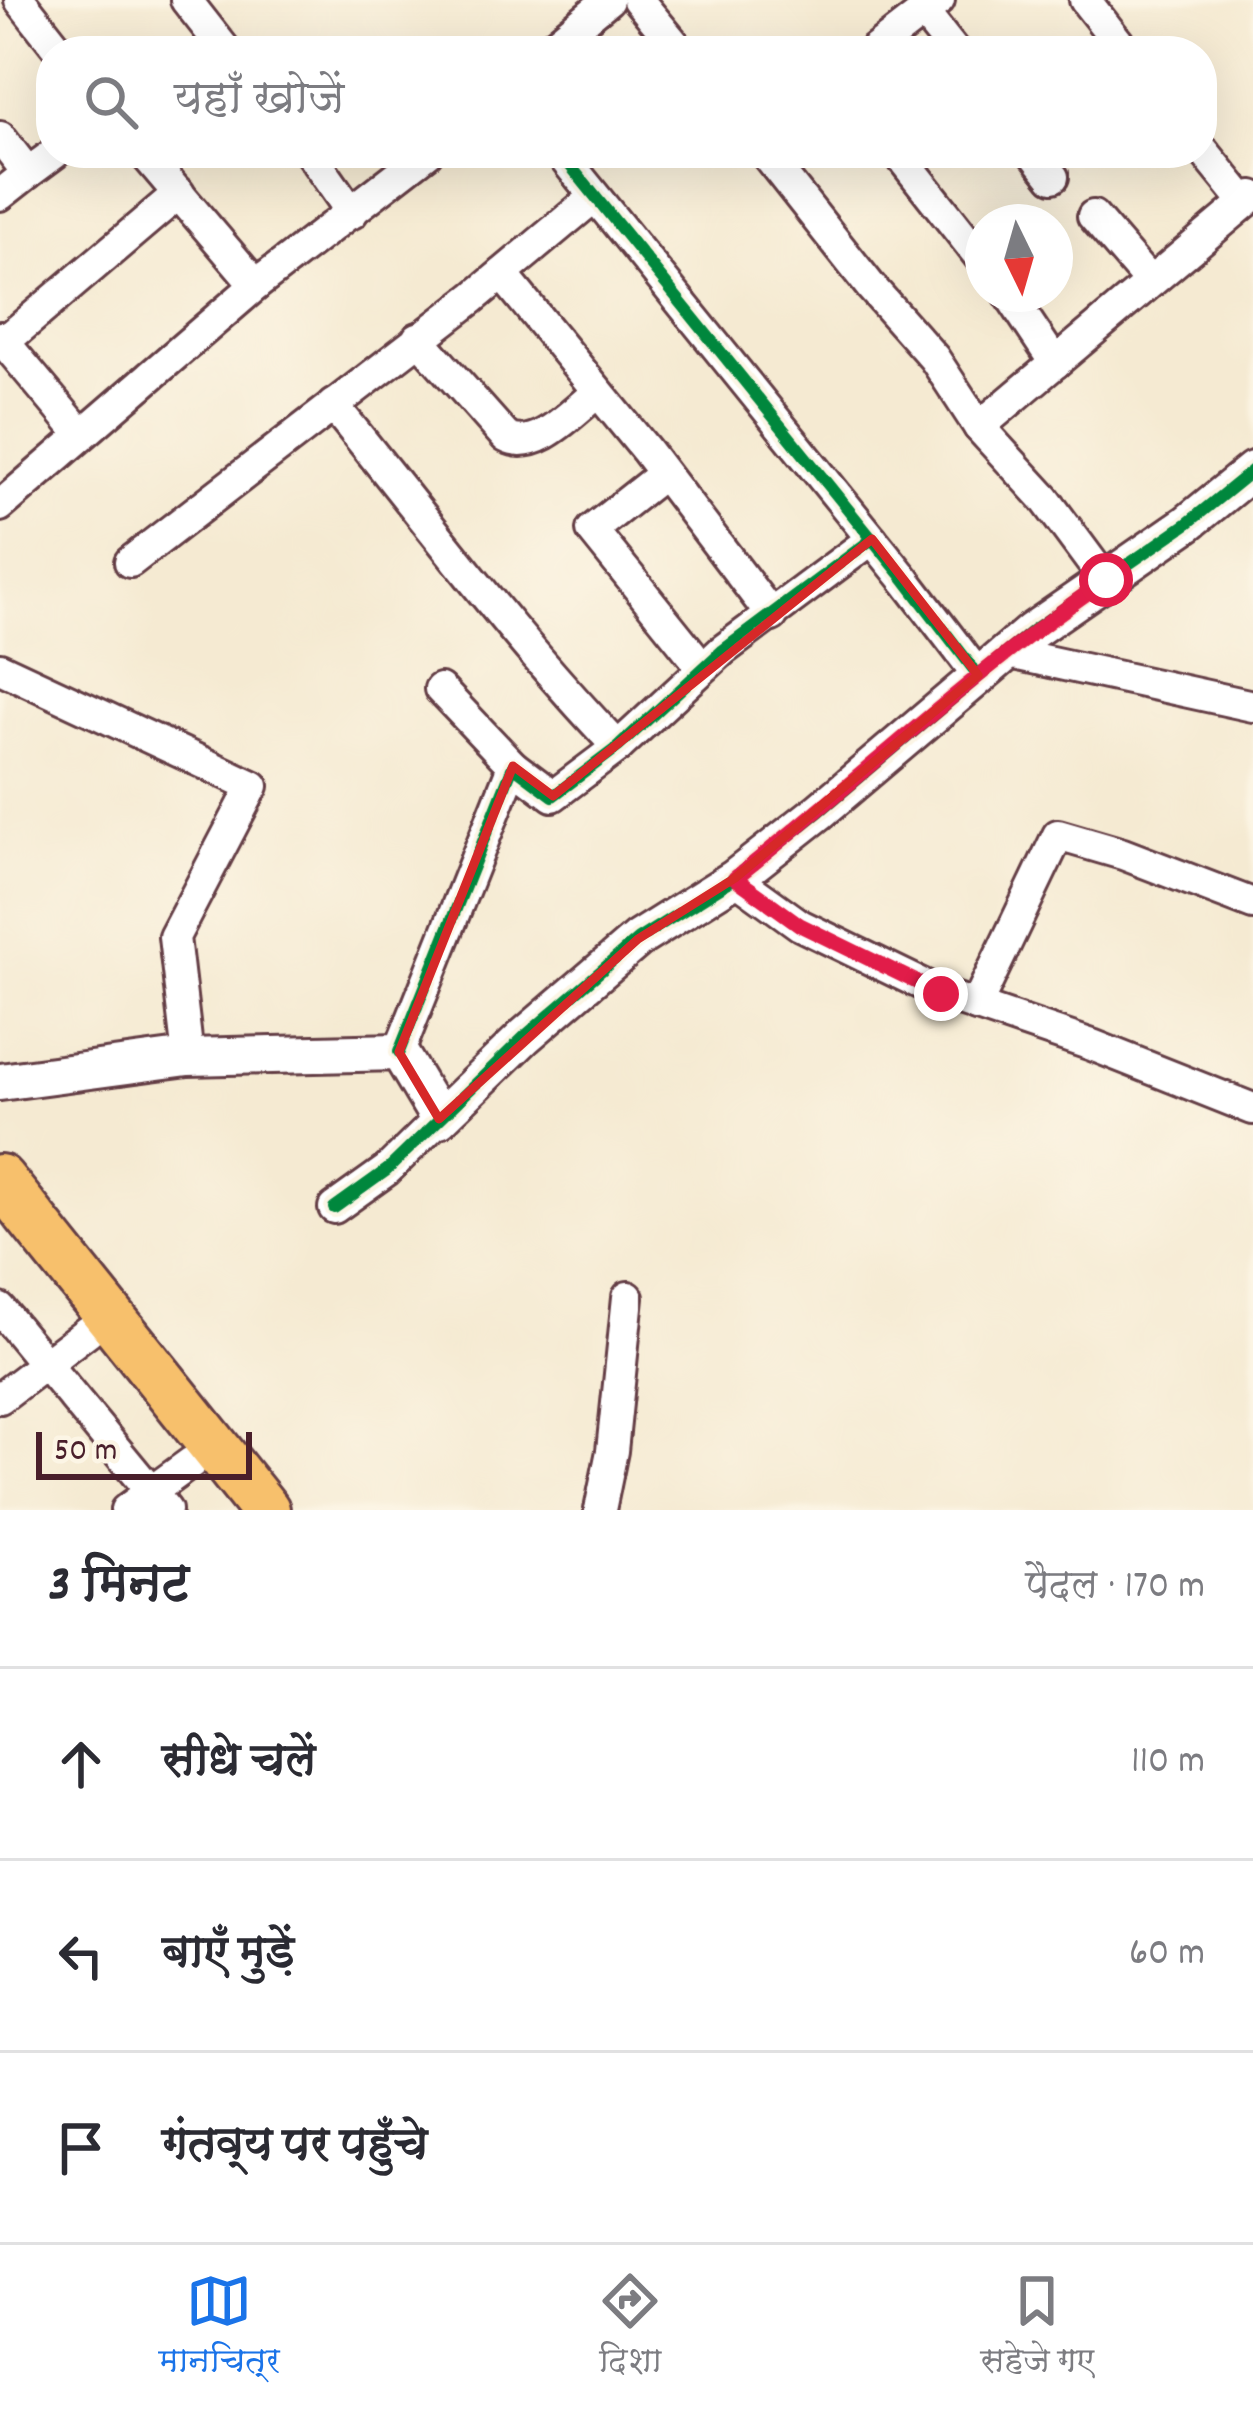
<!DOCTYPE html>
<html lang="hi">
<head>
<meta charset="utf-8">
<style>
	body { margin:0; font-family:Dekko,"Playpen Sans Deva",sans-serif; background:#f2f2f3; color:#2b2b33 }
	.compass { position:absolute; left:965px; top:204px; width:108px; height:108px; border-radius:50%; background:#fff; box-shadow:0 12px 48px #0002; rotate:175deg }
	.scale { position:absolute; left:36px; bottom:30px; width:216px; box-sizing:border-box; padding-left:12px; border:6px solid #4a1f2b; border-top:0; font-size:33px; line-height:42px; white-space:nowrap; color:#4a1f2b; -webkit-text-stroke:9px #fcf5e5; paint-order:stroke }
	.stop { position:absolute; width:36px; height:36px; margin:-27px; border:9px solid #e11d48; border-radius:50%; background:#fff }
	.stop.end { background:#e11d48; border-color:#fff; box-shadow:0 3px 12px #0008 }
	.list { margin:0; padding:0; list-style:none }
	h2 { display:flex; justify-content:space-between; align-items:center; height:156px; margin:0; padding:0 48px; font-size:51px }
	h2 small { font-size:39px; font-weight:400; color:#7c7c81 }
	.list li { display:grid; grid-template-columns:78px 1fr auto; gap:36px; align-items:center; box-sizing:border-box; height:192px; padding:0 48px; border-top:3px solid #e1e1e2 }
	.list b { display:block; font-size:45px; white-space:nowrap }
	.list em { font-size:39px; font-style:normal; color:#7c7c81 }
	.icon { flex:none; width:66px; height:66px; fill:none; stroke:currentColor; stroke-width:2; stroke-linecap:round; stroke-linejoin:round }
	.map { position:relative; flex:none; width:1253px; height:1510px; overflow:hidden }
	.search { position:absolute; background:#fff; box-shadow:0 12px 48px #0002; left:36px; right:36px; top:36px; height:132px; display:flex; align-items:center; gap:30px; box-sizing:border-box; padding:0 42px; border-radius:48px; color:#7c7c81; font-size:45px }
	.sheet { height:732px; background:#fff }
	nav { display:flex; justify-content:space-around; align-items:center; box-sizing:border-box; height:168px; border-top:3px solid #e1e1e2; background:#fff; font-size:33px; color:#7c7c81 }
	nav a { display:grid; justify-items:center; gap:6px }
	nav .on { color:#1a73e8 }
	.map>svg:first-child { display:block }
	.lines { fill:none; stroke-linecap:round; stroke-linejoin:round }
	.minor-casing { stroke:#643d44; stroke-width:36 }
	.tertiary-casing { stroke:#643d44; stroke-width:42 }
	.trunk-casing { stroke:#643d44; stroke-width:54 }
	.minor { stroke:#fff; stroke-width:30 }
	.tertiary { stroke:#fff; stroke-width:36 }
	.trunk { stroke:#f7c06c; stroke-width:48 }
	.cycleway-casing { stroke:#fcf5e5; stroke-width:20 }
	.cycleway { stroke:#00873e; stroke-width:12 }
	.route { stroke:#e11d48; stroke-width:15 }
	.marked { fill:none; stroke:#d62828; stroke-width:9; stroke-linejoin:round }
</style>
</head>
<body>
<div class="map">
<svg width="1253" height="1510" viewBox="0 0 1253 1510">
	<rect width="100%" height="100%" fill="#fcf5e5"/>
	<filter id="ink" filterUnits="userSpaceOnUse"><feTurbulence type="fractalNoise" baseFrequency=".00833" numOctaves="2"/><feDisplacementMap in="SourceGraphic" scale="24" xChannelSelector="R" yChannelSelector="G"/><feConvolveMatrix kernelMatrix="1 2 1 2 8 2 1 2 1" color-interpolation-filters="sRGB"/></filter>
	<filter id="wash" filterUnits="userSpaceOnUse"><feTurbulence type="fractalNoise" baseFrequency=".004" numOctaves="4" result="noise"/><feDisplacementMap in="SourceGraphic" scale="48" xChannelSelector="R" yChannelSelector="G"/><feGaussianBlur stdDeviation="2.7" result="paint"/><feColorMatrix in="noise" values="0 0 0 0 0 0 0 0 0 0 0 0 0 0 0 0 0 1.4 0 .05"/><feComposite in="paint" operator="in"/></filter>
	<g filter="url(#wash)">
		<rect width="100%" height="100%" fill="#f5ead2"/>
	</g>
	<g filter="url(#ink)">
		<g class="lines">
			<!-- minor casing -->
			<g class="minor-casing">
				<g id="minor">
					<path d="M20,0L60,51"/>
					<path d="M186,0L226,51"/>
					<path d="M638,0L680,51"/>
					<path d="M1085,0L1125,51"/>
					<path d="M923,12L954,51"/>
					<path d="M546,51L608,0"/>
					<path d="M873,51L939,0"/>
					<path d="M0,137L28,173L55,153"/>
					<path d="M1202,149L1245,202"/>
					<path d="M144,153L256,285"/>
					<path d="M310,153L352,213"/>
					<path d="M560,153L906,581L978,675"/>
					<path d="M765,153L871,287L934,358L979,427L1045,499L1105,580"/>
					<path d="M898,153L983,261"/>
					<path d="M1034,153L1053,177"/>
					<path d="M0,195L28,173"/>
					<path d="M1093,216L1149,281"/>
					<path d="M502,274L646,450L772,616"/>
					<path d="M1009,294L1055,363"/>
					<path d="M0,337L4,342L179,193"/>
					<path d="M418,338L506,437C537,454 574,410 598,392"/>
					<path d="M4,342L81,434"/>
					<path d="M333,405C427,520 515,640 618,747"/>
					<path d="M979,427L1253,196"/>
					<path d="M663,474L592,530L703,668"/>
					<path d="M0,506L256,285L427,153"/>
					<path d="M130,562L473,298L594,197"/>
					<path d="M1005,652L1253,706"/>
					<path d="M0,668L253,786L174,937L188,1057"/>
					<path d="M440,689L513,766"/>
					<path d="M735,878L800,925L942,994L1092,1045L1253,1109"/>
					<path d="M976,1006L1058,835L1123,854L1253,904"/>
					<path d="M399,1052L513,766L553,796L618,747L723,650L872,539"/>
					<path d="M334,1208L387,1170L439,1119"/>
					<path d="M0,1309L166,1510"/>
					<path d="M0,1398L88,1331"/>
					<path d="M126,1510L192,1462"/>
					<path d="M600,1510L612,1451L628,1297"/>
				</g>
			</g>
			<!-- tertiary casing -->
			<g class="tertiary-casing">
				<path id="tertiary" d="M0,1082L188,1057L399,1052L439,1119L525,1036L638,939L735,878L820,811L1032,631L1188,523L1253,470"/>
			</g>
			<!-- trunk casing -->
			<g class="trunk-casing">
				<path id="trunk" d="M0,1179L265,1510"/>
			</g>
			<!-- minor -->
			<use href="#minor" class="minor"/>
			<!-- tertiary -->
			<use href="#tertiary" class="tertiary"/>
			<!-- trunk -->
			<use href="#trunk" class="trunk"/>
			<!-- cycleway casing -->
			<g class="cycleway-casing">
				<g id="cycleway">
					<path d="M560,153L906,581L978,675"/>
					<path d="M399,1052L513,766L553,796L618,747L723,650L872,539"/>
					<path d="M334,1208L387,1170L525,1036L638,939L735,878L820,811L1032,631L1188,523L1253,470"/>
				</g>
			</g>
			<!-- cycleway -->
			<use href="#cycleway" class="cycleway"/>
		</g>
	</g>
	<g class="lines" filter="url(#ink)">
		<!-- route -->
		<path class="route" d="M941,994L800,925L735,878C860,780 974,670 1106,580"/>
	</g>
	<!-- marked area -->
	<path class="marked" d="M872,539L978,675L735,878L638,939L439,1119L399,1052L513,766L553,796Z"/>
</svg>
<svg class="compass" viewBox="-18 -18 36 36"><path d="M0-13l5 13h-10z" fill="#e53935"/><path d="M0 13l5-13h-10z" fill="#7c7c81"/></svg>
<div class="scale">50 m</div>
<div class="stop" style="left:1106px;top:580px"></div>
<div class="stop end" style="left:941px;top:994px"></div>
<div class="search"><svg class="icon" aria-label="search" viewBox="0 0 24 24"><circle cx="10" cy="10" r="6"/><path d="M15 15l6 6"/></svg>यहाँ खोजें</div>
</div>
<section class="sheet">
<h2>3 मिनट<small>पैदल · 170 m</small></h2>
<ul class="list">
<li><svg class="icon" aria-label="ahead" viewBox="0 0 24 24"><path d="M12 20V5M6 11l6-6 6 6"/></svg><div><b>सीधे चलें</b></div><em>110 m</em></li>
<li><svg class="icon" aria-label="left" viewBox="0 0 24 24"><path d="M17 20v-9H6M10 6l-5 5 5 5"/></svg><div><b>बाएँ मुड़ें</b></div><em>60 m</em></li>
<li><svg class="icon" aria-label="arrive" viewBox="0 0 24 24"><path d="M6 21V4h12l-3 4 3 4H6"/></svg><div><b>गंतव्य पर पहुँचे</b></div></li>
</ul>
</section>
<nav>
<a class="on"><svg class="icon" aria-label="map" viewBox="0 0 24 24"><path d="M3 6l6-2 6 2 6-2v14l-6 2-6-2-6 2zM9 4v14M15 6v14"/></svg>मानचित्र</a>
<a><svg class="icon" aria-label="directions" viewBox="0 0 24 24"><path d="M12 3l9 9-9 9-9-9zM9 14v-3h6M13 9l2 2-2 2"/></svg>दिशा</a>
<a><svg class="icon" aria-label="saved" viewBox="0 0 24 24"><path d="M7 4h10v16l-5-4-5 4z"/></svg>सहेजे गए</a>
</nav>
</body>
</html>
